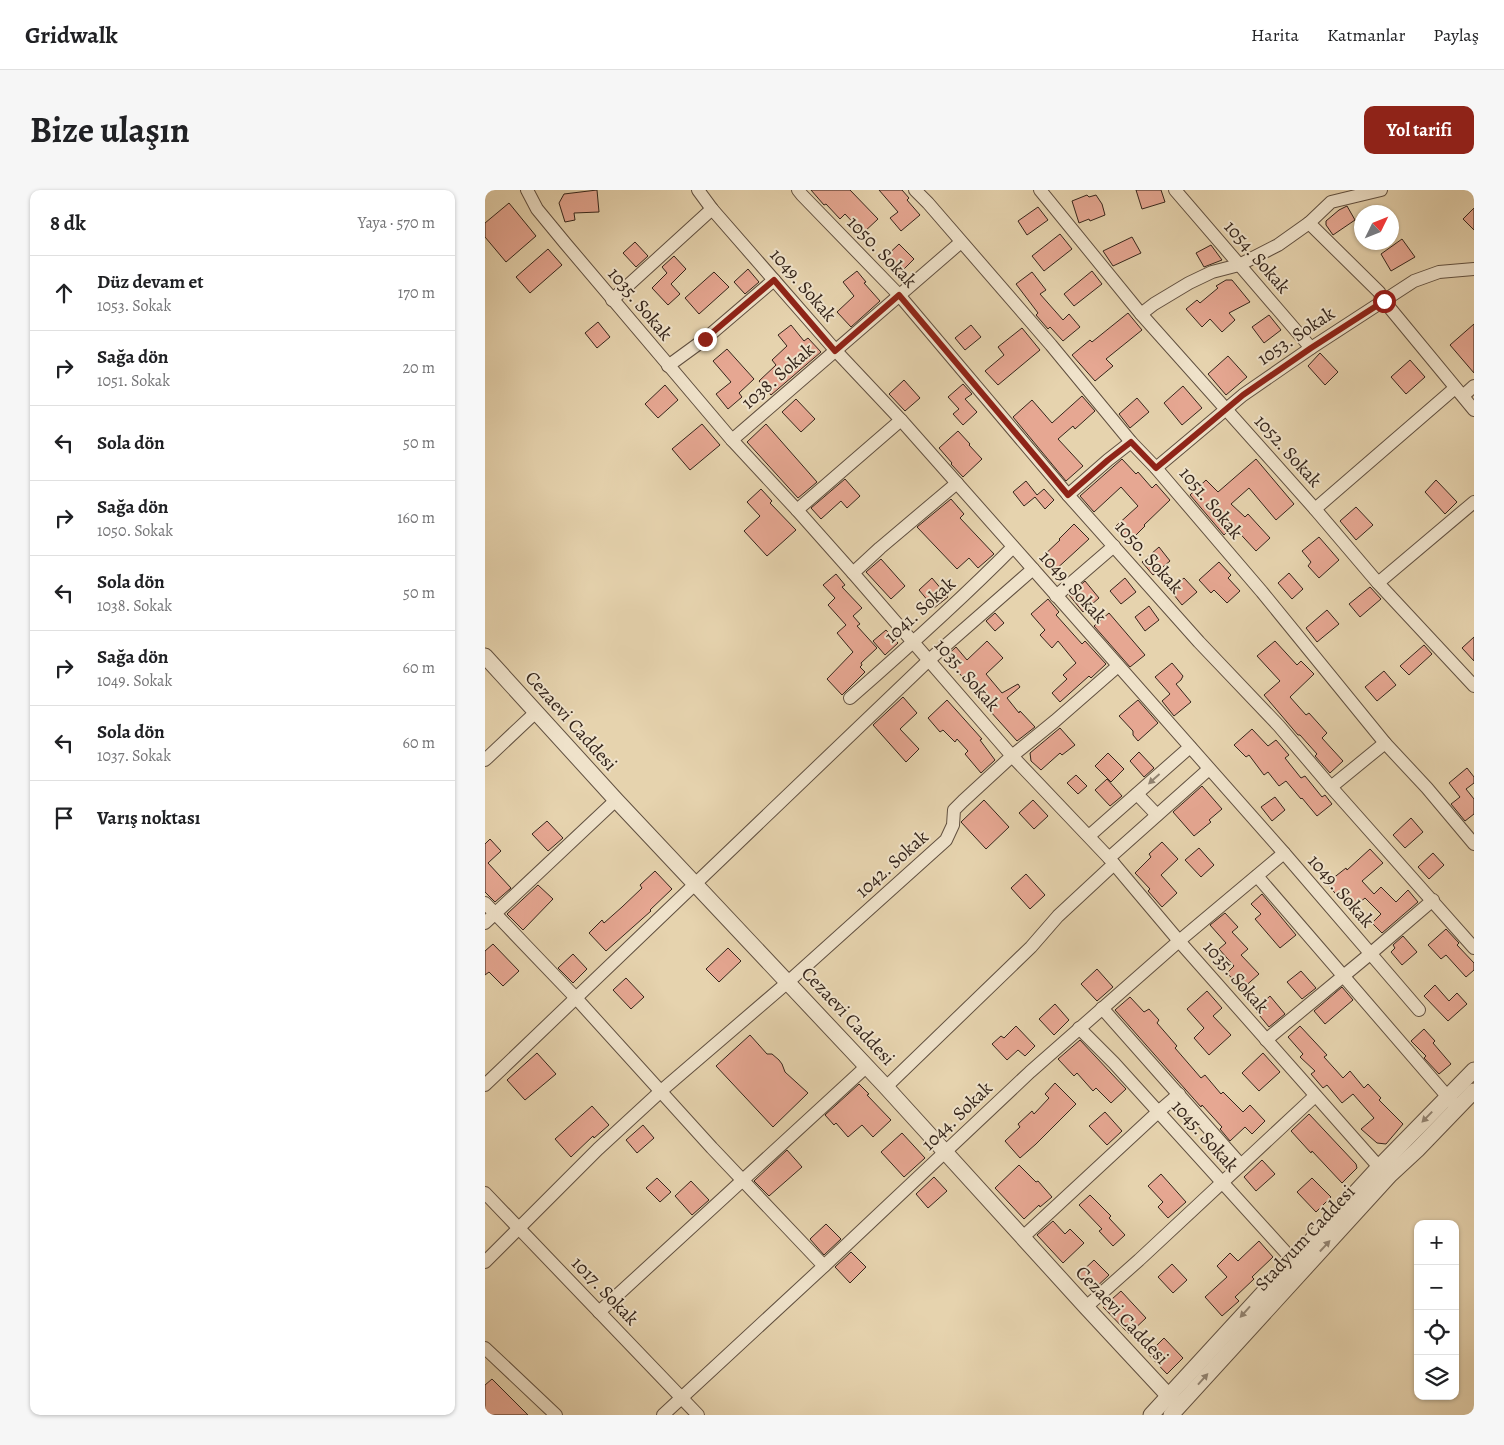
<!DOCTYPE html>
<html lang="tr">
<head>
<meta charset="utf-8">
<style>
	body { margin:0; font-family:Alegreya,serif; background:#f6f6f6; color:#202124 }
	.controls { position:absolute; right:15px; bottom:15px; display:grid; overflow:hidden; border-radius:10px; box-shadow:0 1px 4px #0004 }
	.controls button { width:45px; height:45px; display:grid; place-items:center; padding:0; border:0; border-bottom:1px solid #e0e0e0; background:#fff; color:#202124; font:25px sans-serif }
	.compass { position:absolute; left:869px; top:15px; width:45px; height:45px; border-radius:50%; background:#fff; box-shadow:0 1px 4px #0004; rotate:47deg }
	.stop { position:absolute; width:15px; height:15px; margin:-11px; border:4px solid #8f2418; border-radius:50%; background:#fff }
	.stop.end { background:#8f2418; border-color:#fff; box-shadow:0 1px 5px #0008 }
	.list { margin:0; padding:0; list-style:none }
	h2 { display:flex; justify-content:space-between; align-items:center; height:65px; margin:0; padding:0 20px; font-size:21px }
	h2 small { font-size:16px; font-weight:400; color:#757577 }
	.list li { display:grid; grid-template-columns:32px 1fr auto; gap:15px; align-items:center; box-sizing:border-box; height:75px; padding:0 20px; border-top:1px solid #e0e0e0 }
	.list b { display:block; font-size:19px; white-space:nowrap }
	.list p { margin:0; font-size:16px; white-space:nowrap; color:#757577 }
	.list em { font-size:16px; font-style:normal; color:#757577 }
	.icon { flex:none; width:28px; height:28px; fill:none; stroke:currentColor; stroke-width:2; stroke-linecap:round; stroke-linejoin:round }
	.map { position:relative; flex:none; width:989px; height:1225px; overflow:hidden; border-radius:10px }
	header { display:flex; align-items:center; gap:30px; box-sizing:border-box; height:70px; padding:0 25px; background:#fff; border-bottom:1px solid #e0e0e0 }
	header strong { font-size:24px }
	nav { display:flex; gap:28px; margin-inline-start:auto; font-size:18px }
	.intro { display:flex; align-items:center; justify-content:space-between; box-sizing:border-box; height:120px; padding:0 30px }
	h1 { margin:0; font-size:35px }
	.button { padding:12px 22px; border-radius:10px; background:#8f2418; color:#fff; font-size:18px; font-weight:700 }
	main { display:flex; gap:30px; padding:0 30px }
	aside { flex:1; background:#fff; border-radius:10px; box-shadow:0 1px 4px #0004 }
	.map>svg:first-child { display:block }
	.building { fill:#e6a792; stroke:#35251b }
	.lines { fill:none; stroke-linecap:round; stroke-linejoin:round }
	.minor-casing { stroke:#615040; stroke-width:14 }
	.tertiary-casing { stroke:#615040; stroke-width:17 }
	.minor { stroke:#efe2ca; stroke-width:12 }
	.tertiary { stroke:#efe2ca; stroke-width:15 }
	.oneway { fill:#928472 }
	.route { stroke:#8f2418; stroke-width:6 }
	.labels { text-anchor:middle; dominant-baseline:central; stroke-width:4; stroke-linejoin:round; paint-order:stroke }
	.street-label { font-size:19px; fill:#35251b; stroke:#efe2ca }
</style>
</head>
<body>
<header>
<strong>Gridwalk</strong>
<nav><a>Harita</a><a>Katmanlar</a><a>Paylaş</a></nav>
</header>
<div class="intro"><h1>Bize ulaşın</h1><a class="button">Yol tarifi</a></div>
<main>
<aside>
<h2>8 dk<small>Yaya · 570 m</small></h2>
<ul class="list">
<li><svg class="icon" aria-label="ahead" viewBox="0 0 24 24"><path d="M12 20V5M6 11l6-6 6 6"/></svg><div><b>Düz devam et</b><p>1053. Sokak</p></div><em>170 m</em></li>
<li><svg class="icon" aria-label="right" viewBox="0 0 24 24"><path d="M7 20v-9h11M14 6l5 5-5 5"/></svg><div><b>Sağa dön</b><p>1051. Sokak</p></div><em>20 m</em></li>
<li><svg class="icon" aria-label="left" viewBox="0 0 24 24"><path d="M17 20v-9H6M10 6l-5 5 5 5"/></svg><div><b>Sola dön</b></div><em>50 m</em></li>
<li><svg class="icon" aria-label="right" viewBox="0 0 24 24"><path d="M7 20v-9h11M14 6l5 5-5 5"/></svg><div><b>Sağa dön</b><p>1050. Sokak</p></div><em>160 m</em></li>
<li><svg class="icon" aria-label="left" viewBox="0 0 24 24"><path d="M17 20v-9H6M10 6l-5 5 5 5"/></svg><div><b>Sola dön</b><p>1038. Sokak</p></div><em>50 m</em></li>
<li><svg class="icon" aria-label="right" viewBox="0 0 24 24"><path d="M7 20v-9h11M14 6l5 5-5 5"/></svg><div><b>Sağa dön</b><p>1049. Sokak</p></div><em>60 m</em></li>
<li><svg class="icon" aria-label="left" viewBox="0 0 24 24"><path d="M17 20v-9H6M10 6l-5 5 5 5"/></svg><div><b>Sola dön</b><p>1037. Sokak</p></div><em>60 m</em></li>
<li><svg class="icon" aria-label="arrive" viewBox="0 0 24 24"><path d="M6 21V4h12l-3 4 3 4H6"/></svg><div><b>Varış noktası</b></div></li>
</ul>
</aside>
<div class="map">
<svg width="989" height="1225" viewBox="0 0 989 1225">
	<rect width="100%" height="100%" fill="#e6d3ae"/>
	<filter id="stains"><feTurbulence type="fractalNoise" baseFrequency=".004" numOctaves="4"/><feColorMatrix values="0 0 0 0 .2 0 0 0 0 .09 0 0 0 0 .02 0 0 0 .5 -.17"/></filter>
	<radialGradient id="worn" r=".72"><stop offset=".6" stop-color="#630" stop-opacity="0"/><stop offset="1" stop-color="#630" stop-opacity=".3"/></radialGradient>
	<!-- building -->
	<g class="building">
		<path d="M112,0L114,22L89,23L90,30L80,32L74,13L79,4Z"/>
		<path d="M326,0H365L393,29L378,43L360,24L355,29L341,14L339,15Z"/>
		<path d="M394,0H417L424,8L422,10L435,25L416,41L405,28L413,22Z"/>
		<path d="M651,0H676L680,12L657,19Z"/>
		<path d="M602,5L604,7L611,5L617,14L620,25L605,31L604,29L594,33L587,11Z"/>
		<path d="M24,13L51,46L21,72L0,47V33Z"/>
		<path d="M862,16L870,30L848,45L841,35V31L854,20Z"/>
		<path d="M553,17L563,30L542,45L533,31Z"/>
		<path d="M989,18V40L978,29Z"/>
		<path d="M575,44L587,59L559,81L547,66Z"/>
		<path d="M647,47L656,63L628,76L618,61Z"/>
		<path d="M917,49L930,67L906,81L896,64Z"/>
		<path d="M150,52L163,66L151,77L138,63Z"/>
		<path d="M414,54L429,69L412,86L397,70Z"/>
		<path d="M726,55L737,70L719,77L711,63Z"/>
		<path d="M63,59L77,75L45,103L31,87Z"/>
		<path d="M189,66L201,79L186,94L195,104L183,115L167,98L182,83L177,77Z"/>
		<path d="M263,79L274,92L260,104L249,92Z"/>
		<path d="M372,81L381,92L379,93L395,111L366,137L352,122L369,106L358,92Z"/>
		<path d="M607,81L617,94L589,116L579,104Z"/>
		<path d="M229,82L244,97L214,124L200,108Z"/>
		<path d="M547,82L561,100L555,104L578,130L584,124L595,137L578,151L565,137L563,139L551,125L553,123L531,94Z"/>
		<path d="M741,90H747L765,112L744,123L750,130L737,142L725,129L717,137L701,119L712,110L715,113L733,98L731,96Z"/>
		<path d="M643,123L657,140L621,169L628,176L610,191L587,165L605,150L607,152Z"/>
		<path d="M784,125L796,140L779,153L767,137Z"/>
		<path d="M113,132L125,147L112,158L100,143Z"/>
		<path d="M989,134V183L965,155Z"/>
		<path d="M306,135L319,151L323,148L336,162L286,205L274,191L291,175L287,170L302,156L293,145Z"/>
		<path d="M486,135L496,147L480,160L470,148Z"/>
		<path d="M537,138L555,160L513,195L500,181L519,165L513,157Z"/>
		<path d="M242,159L269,189L254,203L257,207L243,219L231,204L246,192L228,171Z"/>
		<path d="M835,163L853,182L840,195L823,176Z"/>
		<path d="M743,166L762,187L741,205L723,184Z"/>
		<path d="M925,170L940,187L921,204L906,187Z"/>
		<path d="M419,190L435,208L420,221L404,204Z"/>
		<path d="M478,194L487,204L480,209L492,222L478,235L468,224L474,219L463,207Z"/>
		<path d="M180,195L193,210L173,228L160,214Z"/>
		<path d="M698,196L717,218L697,235L679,213Z"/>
		<path d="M597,206L610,221L590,239L588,236L573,249L598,276L581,291L528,227L547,210L567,233Z"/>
		<path d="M652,208L664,222L645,238L634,224Z"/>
		<path d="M311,209L330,229L316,242L297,222Z"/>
		<path d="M217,234L235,255L205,280L187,259Z"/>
		<path d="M281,234L332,292L313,308L262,252Z"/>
		<path d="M473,241L485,254L484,255L497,269L478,287L466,274L467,273L454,258Z"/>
		<path d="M637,269L651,284L653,282L667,298L671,294L685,310L659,335L660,336L645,351L631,336L653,316L636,297L609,322L595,306Z"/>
		<path d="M771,269L809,314L791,330L764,298L746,314L760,327L763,324L785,348L771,361L748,336L739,345L705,305L721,290L733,302Z"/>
		<path d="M360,289L375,306L362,318L356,311L336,329L326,318Z"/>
		<path d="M951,290L972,312L960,324L940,302Z"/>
		<path d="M541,291L552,305L559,299L569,310L560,319L550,307L539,316L528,302Z"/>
		<path d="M276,299L287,311L285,313L311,340L282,366L259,341L275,326L262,312Z"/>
		<path d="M466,309L479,324L475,328L509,364L493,378L484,368L472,379L432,337Z"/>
		<path d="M871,317L888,335L871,350L855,331Z"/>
		<path d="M589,334L604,349L568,382L556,368L575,350L574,349Z"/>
		<path d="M834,347L854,370L834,388L823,376L826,372L817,361Z"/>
		<path d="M674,357L685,371L668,385L657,372Z"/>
		<path d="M396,369L420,396L406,409L381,382Z"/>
		<path d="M734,372L746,385L743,388L755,401L742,413L729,400L726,403L714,390Z"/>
		<path d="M804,383L818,399L807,409L793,393Z"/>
		<path d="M351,384L360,395L357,397L377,418L368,426L375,434L372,436L392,458L376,473L377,475L375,477L380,482L357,505L342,489L368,462L352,443L361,435L343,415L350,408L338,395Z"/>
		<path d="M447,388L463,407L449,418L434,400Z"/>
		<path d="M640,388L651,402L636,414L625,401Z"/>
		<path d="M699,388L712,402L697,415L685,400Z"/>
		<path d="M600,391L614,408L598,422L584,405Z"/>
		<path d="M885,397L896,409L875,427L864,414Z"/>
		<path d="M563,409L574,422L571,425L597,454L600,451L621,474L606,488L604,486L575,512L567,503L582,489L578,485L591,473L573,451L567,458L555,445L560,440L546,424Z"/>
		<path d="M664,416L674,430L660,441L650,427Z"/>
		<path d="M842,420L854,434L832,452L821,438Z"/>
		<path d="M510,423L519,433L510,441L501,431Z"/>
		<path d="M624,423L660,465L645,477L609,436Z"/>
		<path d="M401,440L413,453L400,465L388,451Z"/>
		<path d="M989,447V471L977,458Z"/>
		<path d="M502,451L518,468L501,484L517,503L533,494L535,497L522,508L534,523L535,521L550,537L532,551L487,501L489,499L470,479L469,480L458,469L471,457L482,470Z"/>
		<path d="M790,451L812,475L816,471L829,484L805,507L821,525L824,523L842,543L837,548L858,571L845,583L830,566L832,564L815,545H813L779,505L795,491L772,466Z"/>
		<path d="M939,455L947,464L924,485L915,476Z"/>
		<path d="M687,473L698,486L696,490L691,494L706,512L689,526L677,511L685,504L670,487Z"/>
		<path d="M899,481L911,495L892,511L880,497Z"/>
		<path d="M418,507L432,523L415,539L434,559L421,572L388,535Z"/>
		<path d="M462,510L497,549L495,550L510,570L496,583L480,564L483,561L472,549L470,552L458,540L455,542L443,528Z"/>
		<path d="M653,510L673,533L653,551L648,545V541L634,526Z"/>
		<path d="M575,538L590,555L577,565L575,563L556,580L546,571L545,563Z"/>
		<path d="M767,539L783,556L791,550L804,565L800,568L816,588L820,586L837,607L840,605L847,614L832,626L817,608L816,609L801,591L794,596L783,582L779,585L764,565L761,567L749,555Z"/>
		<path d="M654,562L669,578L659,587L645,571Z"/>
		<path d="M623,563L639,579L626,592L610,576Z"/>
		<path d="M982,578L989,587V593L981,599L989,609V624L980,631L966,614L975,607L964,593Z"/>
		<path d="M591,585L602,596L593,604L582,593Z"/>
		<path d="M622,589L637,606L625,616L610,600Z"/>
		<path d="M717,596L737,619L724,630L726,632L709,646L688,622Z"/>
		<path d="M790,607L800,620L787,631L776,617Z"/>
		<path d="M499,610L524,637L501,659L476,632Z"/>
		<path d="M548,610L563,626L549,639L534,623Z"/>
		<path d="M926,628L938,642L920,658L908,645Z"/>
		<path d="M62,631L78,648L63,661L47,644Z"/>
		<path d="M5,649L16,661L3,673L26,698L10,712L0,702V654Z"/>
		<path d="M677,652L693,669L676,685L692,703L677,717L663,701L665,699L650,683L666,667L664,664Z"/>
		<path d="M714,658L729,675L716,687L700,670Z"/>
		<path d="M885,659L898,673L877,691L889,704L896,697L911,712L923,700L933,712L897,743L887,733L896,724L880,708L868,718L856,705L853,707L842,693L861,678L862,680Z"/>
		<path d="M948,663L959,675L944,689L933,677Z"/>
		<path d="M170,681L187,699L165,720L166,721L121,761L104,743L117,730L119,733L137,717L157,698L155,695Z"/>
		<path d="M541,684L560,705L545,719L526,698Z"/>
		<path d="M53,695L68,709L38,740L22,724Z"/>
		<path d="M777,704L811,745L795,758L770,729L776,724L766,714Z"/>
		<path d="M740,723L753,737L747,742L763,759L756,765L774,784L757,799L742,783L749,776L734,759L741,753L725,735Z"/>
		<path d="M961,739L974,753L972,755L989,773V780L981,787L961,765L956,769L943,755Z"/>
		<path d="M918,746L932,762L917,775L906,762L910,758L908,755Z"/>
		<path d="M8,754L34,781L18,796L4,782L0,785V761Z"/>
		<path d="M243,758L256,771L234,792L221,779Z"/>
		<path d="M88,764L102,779L88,793L73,778Z"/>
		<path d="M612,779L628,797L612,811L596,794Z"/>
		<path d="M816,781L831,798L817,809L802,792Z"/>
		<path d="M141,788L159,807L146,819L128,800Z"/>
		<path d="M950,795L964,811L972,803L982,814L963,831L939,806Z"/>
		<path d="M857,797L868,810L840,834L829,821Z"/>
		<path d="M722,801L737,818L728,826L746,845L724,865L709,848L719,838L702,819Z"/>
		<path d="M785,806L800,824L784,837L770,820Z"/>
		<path d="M645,807L659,822L664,819L674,830L672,833L692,856L690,858L716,888L720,885L736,904L738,902L758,922L765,915L780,931L767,944L760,937L745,951L735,939L737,937L717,915L716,917L630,820Z"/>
		<path d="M570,814L584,830L569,845L554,829Z"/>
		<path d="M531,836L550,856L540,866L533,860L522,870L507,854L516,846L519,848Z"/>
		<path d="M815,836L842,865L839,867L858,888L865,881L879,898L883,894L896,908L894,910L918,934L901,954L892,953L876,939L889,928L868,904L857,913L842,895L838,898L826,884L830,881L815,867L818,864L803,847Z"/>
		<path d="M939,839L950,851L948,853L966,874L954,884L939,868L941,866L926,851Z"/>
		<path d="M265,845L282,864H287L294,870L297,874L300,882L323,903L288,937L231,876Z"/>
		<path d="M595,850L641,899L626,913L611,898L608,901L592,883L589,886L573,869Z"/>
		<path d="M52,863L71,884L40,910L22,890Z"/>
		<path d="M778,863L795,882L774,901L757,883Z"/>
		<path d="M570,893L591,914L551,954L535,968L520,951L535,937L533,934L547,921L549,924L564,908L560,904Z"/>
		<path d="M374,894L384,904L382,905L406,930L388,947L377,935L363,947L351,933L349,935L340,925Z"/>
		<path d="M107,916L124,935L109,948L108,946L86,967L70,949Z"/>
		<path d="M620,922L637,941L622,955L604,936Z"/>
		<path d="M824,924L871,974L872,978L857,993L827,961L826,963L806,941Z"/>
		<path d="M158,935L169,948L152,963L141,950Z"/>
		<path d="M417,943L440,968L419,987L396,962Z"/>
		<path d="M302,960L317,977L284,1006L269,991Z"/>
		<path d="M777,970L790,984L771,1001L759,987Z"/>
		<path d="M534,975L551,992L553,991L567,1007L555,1017L554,1015L539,1029L510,998Z"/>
		<path d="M676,984L701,1012L683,1028L673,1017L678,1012L663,996Z"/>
		<path d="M449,987L462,1001L443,1018L431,1004Z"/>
		<path d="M172,988L186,1002L175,1012L161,998Z"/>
		<path d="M827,988L846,1007L831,1022L812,1002Z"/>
		<path d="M206,991L224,1010L207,1025L190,1006Z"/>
		<path d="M605,1005L626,1026L624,1028L640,1045L628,1056L614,1041L617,1039L594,1015Z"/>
		<path d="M568,1031L580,1044L585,1039L599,1053L578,1073L552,1045Z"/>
		<path d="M341,1034L356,1049L339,1065L325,1049Z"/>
		<path d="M774,1051L788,1067L767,1087L769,1089L750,1107L754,1111L737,1126L720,1107L742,1087L732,1076L745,1063L753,1071Z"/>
		<path d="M366,1062L381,1077L365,1093L350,1077Z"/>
		<path d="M609,1070L624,1085L607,1101L592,1086Z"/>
		<path d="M687,1074L702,1090L688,1103L673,1087Z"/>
		<path d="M636,1101L661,1128L644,1144L618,1117Z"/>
		<path d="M679,1148L698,1168L682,1184L663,1164Z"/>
		<path d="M7,1189L43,1225H0V1195Z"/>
	</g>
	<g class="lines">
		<!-- minor casing -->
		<g class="minor-casing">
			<g id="minor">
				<path d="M42,0L52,19L80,53L247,250L312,320L368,383L527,566L624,668L694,751L894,977L901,982"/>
				<path d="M213,0L227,19L351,161L416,230L548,379L799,663L934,820"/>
				<path d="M313,0L317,5L414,105L583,305L714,452L794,536L846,597L989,758"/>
				<path d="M430,0L443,13L566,155L646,252L671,278L777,402L900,553L942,598L989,654"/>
				<path d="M555,0L656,124L830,319L893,393L989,496"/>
				<path d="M690,0L826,158"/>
				<path d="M824,33L894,102L899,111L989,220"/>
				<path d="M127,110L227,19"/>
				<path d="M656,124L669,114L704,93L727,82L754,75L793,55L824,33L846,12L896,0"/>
				<path d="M183,176L220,149L289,90"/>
				<path d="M978,206L989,196"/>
				<path d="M247,250L476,52"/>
				<path d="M671,278L758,205L826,158L929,91L954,82L989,79"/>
				<path d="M583,305L623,270L646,252"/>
				<path d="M830,319L970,198"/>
				<path d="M312,320L416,230"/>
				<path d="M368,383L395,358L472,293"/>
				<path d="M893,393L989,312"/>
				<path d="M571,406L629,356"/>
				<path d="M365,508C421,459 476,410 528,357"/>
				<path d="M0,570L51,522"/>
				<path d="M846,597L900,553"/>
				<path d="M652,604L672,625"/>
				<path d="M604,646L705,557"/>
				<path d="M624,668L724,579"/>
				<path d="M772,686L968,913"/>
				<path d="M0,713L91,808L227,958L339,1076"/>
				<path d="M0,733L131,610"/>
				<path d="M617,818L756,975"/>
				<path d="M594,838L629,873L814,1077"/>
				<path d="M781,850L885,764L948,710"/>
				<path d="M0,895L444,470L548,379"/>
				<path d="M401,897L546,757L573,726L629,674"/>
				<path d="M0,1003L213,1225"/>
				<path d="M538,1047L673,922L694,904"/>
				<path d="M0,1072L113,959L176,901L303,792L461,650L468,635L469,620L478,611L527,566L570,531L633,476"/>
				<path d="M601,1117L654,1070L830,906"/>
				<path d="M114,1122L382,876"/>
				<path d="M0,1158L71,1225"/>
				<path d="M178,1225L339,1076L545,882L694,751L799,663"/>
			</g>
		</g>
		<!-- tertiary casing -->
		<g class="tertiary-casing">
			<g id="tertiary">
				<path d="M0,466L131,610L401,897L601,1117L693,1216"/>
				<path d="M666,1225L894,977L989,880"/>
				<path d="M686,1225L905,985L932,960L989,901"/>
			</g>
		</g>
		<!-- minor -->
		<use href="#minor" class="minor"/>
		<!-- tertiary -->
		<use href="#tertiary" class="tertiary"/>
	</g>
	<!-- one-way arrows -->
	<defs><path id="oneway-solid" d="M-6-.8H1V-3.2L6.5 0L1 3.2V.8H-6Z" transform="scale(1.25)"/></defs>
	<g class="oneway">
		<use href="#oneway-solid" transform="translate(669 589) rotate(138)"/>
		<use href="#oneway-solid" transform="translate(942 927) rotate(134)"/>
		<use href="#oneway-solid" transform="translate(840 1056) rotate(-47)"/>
		<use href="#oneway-solid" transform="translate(760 1122) rotate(132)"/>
		<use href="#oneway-solid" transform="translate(718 1189) rotate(-48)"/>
	</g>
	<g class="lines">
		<!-- route -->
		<path class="route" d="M220,149L289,90L350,161L414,105L583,305L623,270L646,252L671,278L758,205L826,158L899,111"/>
	</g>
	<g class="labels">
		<!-- street labels -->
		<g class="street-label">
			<text transform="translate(397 62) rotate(46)">1050. Sokak</text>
			<text transform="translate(772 67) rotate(49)">1054. Sokak</text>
			<text transform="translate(318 95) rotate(49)">1049. Sokak</text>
			<text transform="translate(155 114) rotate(50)">1035. Sokak</text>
			<text transform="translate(811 146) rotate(-34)">1053. Sokak</text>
			<text transform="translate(293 186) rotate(-41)">1038. Sokak</text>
			<text transform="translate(803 261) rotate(48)">1052. Sokak</text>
			<text transform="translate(726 313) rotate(50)">1051. Sokak</text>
			<text transform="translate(664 367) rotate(48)">1050. Sokak</text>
			<text transform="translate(588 397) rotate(48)">1049. Sokak</text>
			<text transform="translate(435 420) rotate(-42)">1041. Sokak</text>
			<text transform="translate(482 485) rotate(49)">1035. Sokak</text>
			<text transform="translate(86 531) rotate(48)">Cezaevi Caddesi</text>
			<text transform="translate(407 674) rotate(-42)">1042. Sokak</text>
			<text transform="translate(856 701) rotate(49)">1049. Sokak</text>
			<text transform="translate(751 787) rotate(49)">1035. Sokak</text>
			<text transform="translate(363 826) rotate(47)">Cezaevi Caddesi</text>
			<text transform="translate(472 926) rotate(-44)">1044. Sokak</text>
			<text transform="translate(720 946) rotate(48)">1045. Sokak</text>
			<text transform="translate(820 1048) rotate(-47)">Stadyum Caddesi</text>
			<text transform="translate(120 1101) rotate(46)">1017. Sokak</text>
			<text transform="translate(637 1125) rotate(47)">Cezaevi Caddesi</text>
		</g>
	</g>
	<rect width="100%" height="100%" filter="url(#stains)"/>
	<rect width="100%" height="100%" fill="url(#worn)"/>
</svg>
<div class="controls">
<button>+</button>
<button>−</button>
<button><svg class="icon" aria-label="locate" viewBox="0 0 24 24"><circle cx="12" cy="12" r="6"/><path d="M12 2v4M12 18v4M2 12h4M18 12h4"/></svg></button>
<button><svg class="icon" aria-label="layers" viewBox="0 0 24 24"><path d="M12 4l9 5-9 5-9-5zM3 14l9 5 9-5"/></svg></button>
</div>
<svg class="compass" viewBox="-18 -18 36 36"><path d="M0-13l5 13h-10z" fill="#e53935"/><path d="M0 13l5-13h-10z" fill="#757577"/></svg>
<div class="stop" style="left:899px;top:111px"></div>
<div class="stop end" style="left:220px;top:149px"></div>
</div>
</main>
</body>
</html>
